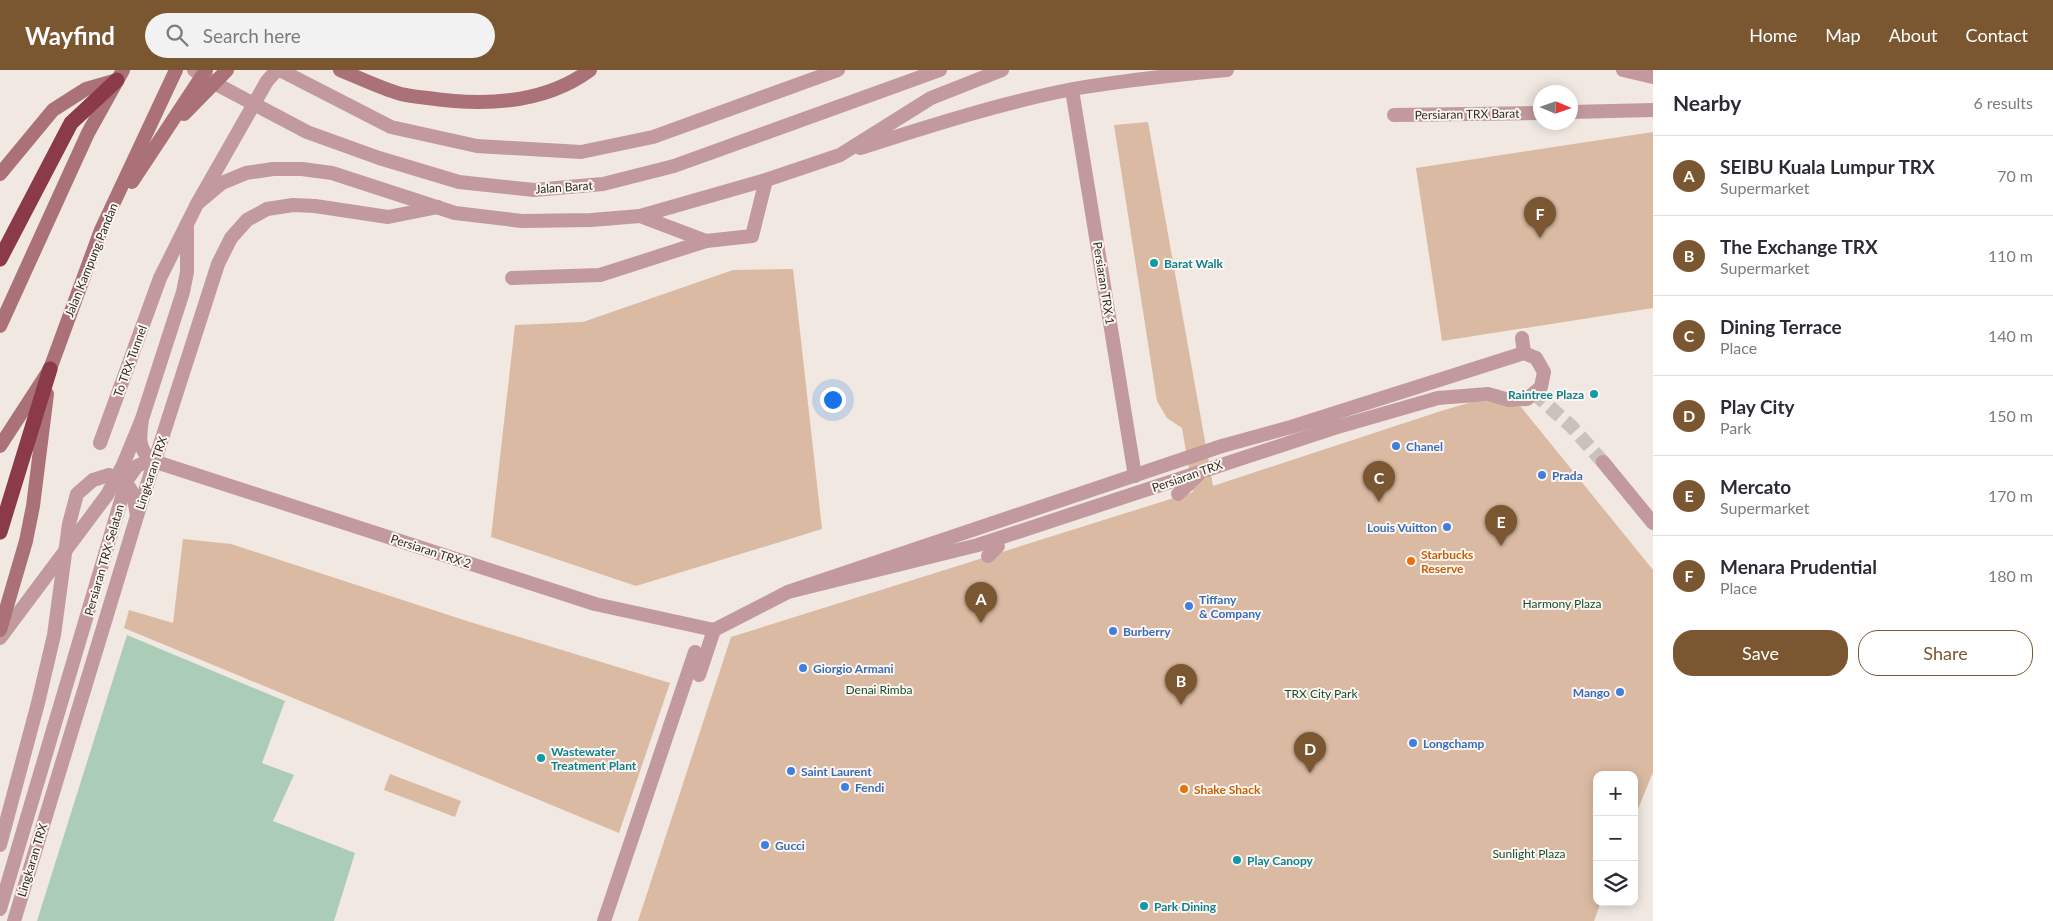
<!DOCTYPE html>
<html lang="en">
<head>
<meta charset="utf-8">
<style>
	body { margin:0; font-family:Lato,sans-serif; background:#f2f2f3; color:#2b2b33 }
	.controls { position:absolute; right:15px; bottom:15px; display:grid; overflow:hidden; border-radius:10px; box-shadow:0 2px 12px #0003 }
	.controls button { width:45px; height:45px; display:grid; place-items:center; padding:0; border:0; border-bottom:1px solid #e1e1e2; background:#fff; color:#2b2b33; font:25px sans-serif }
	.compass { position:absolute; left:1533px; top:15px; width:45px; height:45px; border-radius:50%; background:#fff; box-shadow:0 2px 12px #0003; rotate:92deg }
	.you { position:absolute; left:832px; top:329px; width:18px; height:18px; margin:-12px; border:4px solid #fff; border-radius:50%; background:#1a73e8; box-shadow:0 0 0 8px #1a73e833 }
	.badge { display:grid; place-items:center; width:32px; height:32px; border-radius:50%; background:#7a5730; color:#fff; font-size:16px; font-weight:700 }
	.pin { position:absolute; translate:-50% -41px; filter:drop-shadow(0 1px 2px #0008) }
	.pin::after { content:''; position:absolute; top:26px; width:18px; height:15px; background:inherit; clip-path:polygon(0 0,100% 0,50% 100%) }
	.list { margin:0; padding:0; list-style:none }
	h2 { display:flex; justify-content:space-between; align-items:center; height:65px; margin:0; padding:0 20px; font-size:21px }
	h2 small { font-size:16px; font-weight:400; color:#7c7c81 }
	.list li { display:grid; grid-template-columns:32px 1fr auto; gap:15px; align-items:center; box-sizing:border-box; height:80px; padding:0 20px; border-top:1px solid #e1e1e2 }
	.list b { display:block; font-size:19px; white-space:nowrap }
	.list p { margin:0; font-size:16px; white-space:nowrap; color:#7c7c81 }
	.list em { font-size:16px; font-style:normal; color:#7c7c81 }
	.actions { display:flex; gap:10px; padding:15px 20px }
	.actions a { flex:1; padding:11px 0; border:1px solid #7a5730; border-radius:20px; text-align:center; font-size:18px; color:#7a5730 }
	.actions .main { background:#7a5730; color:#fff }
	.icon { flex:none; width:28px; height:28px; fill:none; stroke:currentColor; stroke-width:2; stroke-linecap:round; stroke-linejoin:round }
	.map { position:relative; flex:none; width:1653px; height:851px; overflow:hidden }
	header { display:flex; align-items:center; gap:30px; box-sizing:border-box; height:70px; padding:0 25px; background:#7a5730; color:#fff }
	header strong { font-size:24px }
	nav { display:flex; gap:28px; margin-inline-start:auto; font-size:18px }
	.search { width:350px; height:45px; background:#f2f2f3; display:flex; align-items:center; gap:12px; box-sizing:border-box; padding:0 18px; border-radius:28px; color:#7c7c81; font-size:19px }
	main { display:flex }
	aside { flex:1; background:#fff }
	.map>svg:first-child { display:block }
	.green { fill:#abccb7 }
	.building { fill:#dabaa2 }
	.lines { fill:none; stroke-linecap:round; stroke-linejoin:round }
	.pedestrian-tunnel { stroke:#c9c2bc; stroke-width:14; stroke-dasharray:14 7; stroke-linecap:butt }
	.service { stroke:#c2999d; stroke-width:14 }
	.pedestrian { stroke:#c2999d; stroke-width:14 }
	.tertiary { stroke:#c2999d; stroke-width:14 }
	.secondary { stroke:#ab7178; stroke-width:14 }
	.motorway { stroke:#8a3a48; stroke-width:15 }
	.culture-dot { fill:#0f9aa8; stroke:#fdf5ef; stroke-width:2 }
	.shop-dot { fill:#3f7fe0; stroke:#fdf5ef; stroke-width:2 }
	.food-dot { fill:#e8710a; stroke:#fdf5ef; stroke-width:2 }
	.labels { text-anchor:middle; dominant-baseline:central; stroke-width:4; stroke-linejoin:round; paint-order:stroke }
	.street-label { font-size:12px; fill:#2f2c29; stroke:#fdf5ef }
	.culture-label { font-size:12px; font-weight:bold; fill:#0d838f; stroke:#fdf5ef; text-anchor:start }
	.shop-label { font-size:12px; font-weight:bold; fill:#366cbe; stroke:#fdf5ef; text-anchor:start }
	.food-label { font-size:12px; font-weight:bold; fill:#c56008; stroke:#fdf5ef; text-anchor:start }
	.park-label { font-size:12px; fill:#145032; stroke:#fdf5ef }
</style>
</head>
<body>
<header>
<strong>Wayfind</strong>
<div class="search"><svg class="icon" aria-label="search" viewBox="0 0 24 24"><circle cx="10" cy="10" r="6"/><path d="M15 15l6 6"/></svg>Search here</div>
<nav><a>Home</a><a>Map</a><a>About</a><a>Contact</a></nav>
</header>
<main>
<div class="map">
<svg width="1653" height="851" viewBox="0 0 1653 851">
	<rect width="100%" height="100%" fill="#f0e8e1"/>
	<!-- green -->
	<path class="green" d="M127,565L285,631L262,693L294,705L273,751L355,783L334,851H37Z"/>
	<!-- building -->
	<g class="building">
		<path d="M1148,52L1213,416L1441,341L1472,332L1498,331L1521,337L1653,500V702L1634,749V705H1597V832H1601L1594,851H638L731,567L1193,422L1182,358L1167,348L1157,331L1114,55Z"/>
		<path d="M1653,62V238L1442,271L1416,98Z"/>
		<path d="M793,199L822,459L636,516L491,467L515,255L583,252L733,200Z"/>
		<path d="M183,469L231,474L470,552L670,613L619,763L124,558L129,540L173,553Z"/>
		<path d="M390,704L461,731L455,747L384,720Z"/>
	</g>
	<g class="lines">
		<!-- pedestrian-tunnel -->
		<path class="pedestrian-tunnel" d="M1534,323L1571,356L1603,392"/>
		<!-- service -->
		<g class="service">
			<path d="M1623,0L1653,7"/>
			<path d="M1072,20L1135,406"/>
			<path d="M1570,42L1653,40"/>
			<path d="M1394,45L1540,43"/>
			<path d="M860,78C930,56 1000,33 1073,19C1124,10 1176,5 1227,0"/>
			<path d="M197,134L222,113L246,103L273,99H302L332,103L455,143L522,151L591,150L640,146L766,110L840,85L931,28L1002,0"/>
			<path d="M640,146L706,171"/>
			<path d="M512,208L600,205L706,171L752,166L766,110"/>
			<path d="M1522,268L1524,283"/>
			<path d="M100,373L160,208L197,134L267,11L277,0"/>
			<path d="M150,390L595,534L714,560"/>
			<path d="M150,390C137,375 140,367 142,349L183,222L187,202V154"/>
			<path d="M1178,424L1198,405"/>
			<path d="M988,486L998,476"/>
			<path d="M0,568L107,425L123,395L142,349"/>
			<path d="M699,605L714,560L788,522L1222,376L1291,357L1524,283L1536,288L1544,302L1541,317L1527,329L1509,330L1488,324L1438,328L1334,358L978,475L788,522"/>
			<path d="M0,775L38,633L54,565L69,454L77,424L93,410L109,405C134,416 132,419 137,445"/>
			<path d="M0,839L127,410L137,396L150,390"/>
			<path d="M14,851L137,446L218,194L231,168L247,150L267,139L293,135L315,136L388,147L438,137"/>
			<path d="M604,851L695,582"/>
		</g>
		<!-- pedestrian -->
		<path class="pedestrian" d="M1603,392L1653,453"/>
		<!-- tertiary -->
		<g class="tertiary">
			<path d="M194,0L218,15L307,62L379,88L459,112L534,120L603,114L674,96L940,0"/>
			<path d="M280,0L391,57L477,76L581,82L653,67L838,0"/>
		</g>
		<!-- secondary -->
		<g class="secondary">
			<path d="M340,0C360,8 380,18 401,24C409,26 419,27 428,28C482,36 544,34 590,0"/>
			<path d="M184,44L227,0"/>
			<path d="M0,104L53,40L86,19L117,10"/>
			<path d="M132,112L206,0"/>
			<path d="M0,256L88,63L123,0"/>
			<path d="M0,376L50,299L101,160L176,0"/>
			<path d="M0,560L26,471L33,436L47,324"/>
		</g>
		<!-- motorway -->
		<g class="motorway">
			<path d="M0,189L71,53L117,10"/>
			<path d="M0,462L50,299"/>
		</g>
	</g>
	<!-- markers -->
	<g class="culture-dot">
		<circle cx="1154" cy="193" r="5"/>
		<circle cx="1594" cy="324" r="5"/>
		<circle cx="541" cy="688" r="5"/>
		<circle cx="1237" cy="790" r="5"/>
		<circle cx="1144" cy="836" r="5"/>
	</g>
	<g class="shop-dot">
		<circle cx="1396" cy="376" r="5"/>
		<circle cx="1542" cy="405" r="5"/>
		<circle cx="1447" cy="457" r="5"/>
		<circle cx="1189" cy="536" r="5"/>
		<circle cx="1113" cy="561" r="5"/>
		<circle cx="803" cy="598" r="5"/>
		<circle cx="1620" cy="622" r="5"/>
		<circle cx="1413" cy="673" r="5"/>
		<circle cx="791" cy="701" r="5"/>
		<circle cx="845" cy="717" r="5"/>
		<circle cx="765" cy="775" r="5"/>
	</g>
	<g class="food-dot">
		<circle cx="1411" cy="491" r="5"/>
		<circle cx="1184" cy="719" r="5"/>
	</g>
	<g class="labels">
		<!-- street labels -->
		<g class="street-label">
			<text transform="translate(1467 44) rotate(-1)">Persiaran TRX Barat</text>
			<text transform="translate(564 117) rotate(-4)">Jalan Barat</text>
			<text transform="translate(91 190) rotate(-68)">Jalan Kampung Pandan</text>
			<text transform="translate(1104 213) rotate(81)">Persiaran TRX 1</text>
			<text transform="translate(130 291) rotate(-70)">To TRX Tunnel</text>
			<text transform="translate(151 403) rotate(-72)">Lingkaran TRX</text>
			<text transform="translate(1187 406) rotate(-19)">Persiaran TRX</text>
			<text transform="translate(431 481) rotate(18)">Persiaran TRX 2</text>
			<text transform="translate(104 490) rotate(-74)">Persiaran TRX Selatan</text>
			<text transform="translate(32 790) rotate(-73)">Lingkaran TRX</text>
		</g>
		<!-- culture labels -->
		<g class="culture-label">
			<text x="1164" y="193">Barat Walk</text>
			<text x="1584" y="324" text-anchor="end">Raintree Plaza</text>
			<text x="551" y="681">Wastewater<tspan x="551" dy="14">Treatment Plant</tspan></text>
			<text x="1247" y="790">Play Canopy</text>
			<text x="1154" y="836">Park Dining</text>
		</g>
		<!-- shop labels -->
		<g class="shop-label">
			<text x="1406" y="376">Chanel</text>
			<text x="1552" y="405">Prada</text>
			<text x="1437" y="457" text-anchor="end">Louis Vuitton</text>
			<text x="1199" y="529">Tiffany<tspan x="1199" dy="14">&amp; Company</tspan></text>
			<text x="1123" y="561">Burberry</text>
			<text x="813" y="598">Giorgio Armani</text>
			<text x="1610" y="622" text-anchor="end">Mango</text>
			<text x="1423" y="673">Longchamp</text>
			<text x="801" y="701">Saint Laurent</text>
			<text x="855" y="717">Fendi</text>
			<text x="775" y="775">Gucci</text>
		</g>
		<!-- food labels -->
		<g class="food-label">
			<text x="1421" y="484">Starbucks<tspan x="1421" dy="14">Reserve</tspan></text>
			<text x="1194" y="719">Shake Shack</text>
		</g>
		<!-- park labels -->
		<g class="park-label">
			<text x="1562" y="533">Harmony Plaza</text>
			<text x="879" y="619">Denai Rimba</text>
			<text x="1321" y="623">TRX City Park</text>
			<text x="1529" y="783">Sunlight Plaza</text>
		</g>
	</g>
</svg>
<div class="controls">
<button>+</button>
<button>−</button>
<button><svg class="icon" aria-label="layers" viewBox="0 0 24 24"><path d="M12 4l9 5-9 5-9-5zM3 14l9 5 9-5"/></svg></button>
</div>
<svg class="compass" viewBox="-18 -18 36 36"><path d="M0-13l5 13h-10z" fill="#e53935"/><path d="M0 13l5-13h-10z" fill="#7c7c81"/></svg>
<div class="you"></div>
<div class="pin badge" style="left:981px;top:553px">A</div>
<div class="pin badge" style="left:1181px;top:635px">B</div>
<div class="pin badge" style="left:1379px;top:432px">C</div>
<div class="pin badge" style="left:1310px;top:703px">D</div>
<div class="pin badge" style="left:1501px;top:476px">E</div>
<div class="pin badge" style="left:1540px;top:168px">F</div>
</div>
<aside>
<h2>Nearby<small>6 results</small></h2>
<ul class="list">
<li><span class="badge">A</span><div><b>SEIBU Kuala Lumpur TRX</b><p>Supermarket</p></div><em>70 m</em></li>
<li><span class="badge">B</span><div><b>The Exchange TRX</b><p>Supermarket</p></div><em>110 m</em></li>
<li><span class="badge">C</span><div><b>Dining Terrace</b><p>Place</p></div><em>140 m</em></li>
<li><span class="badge">D</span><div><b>Play City</b><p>Park</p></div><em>150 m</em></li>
<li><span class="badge">E</span><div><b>Mercato</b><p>Supermarket</p></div><em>170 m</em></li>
<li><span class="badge">F</span><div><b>Menara Prudential</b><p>Place</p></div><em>180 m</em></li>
</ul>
<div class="actions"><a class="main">Save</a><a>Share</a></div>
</aside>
</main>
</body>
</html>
